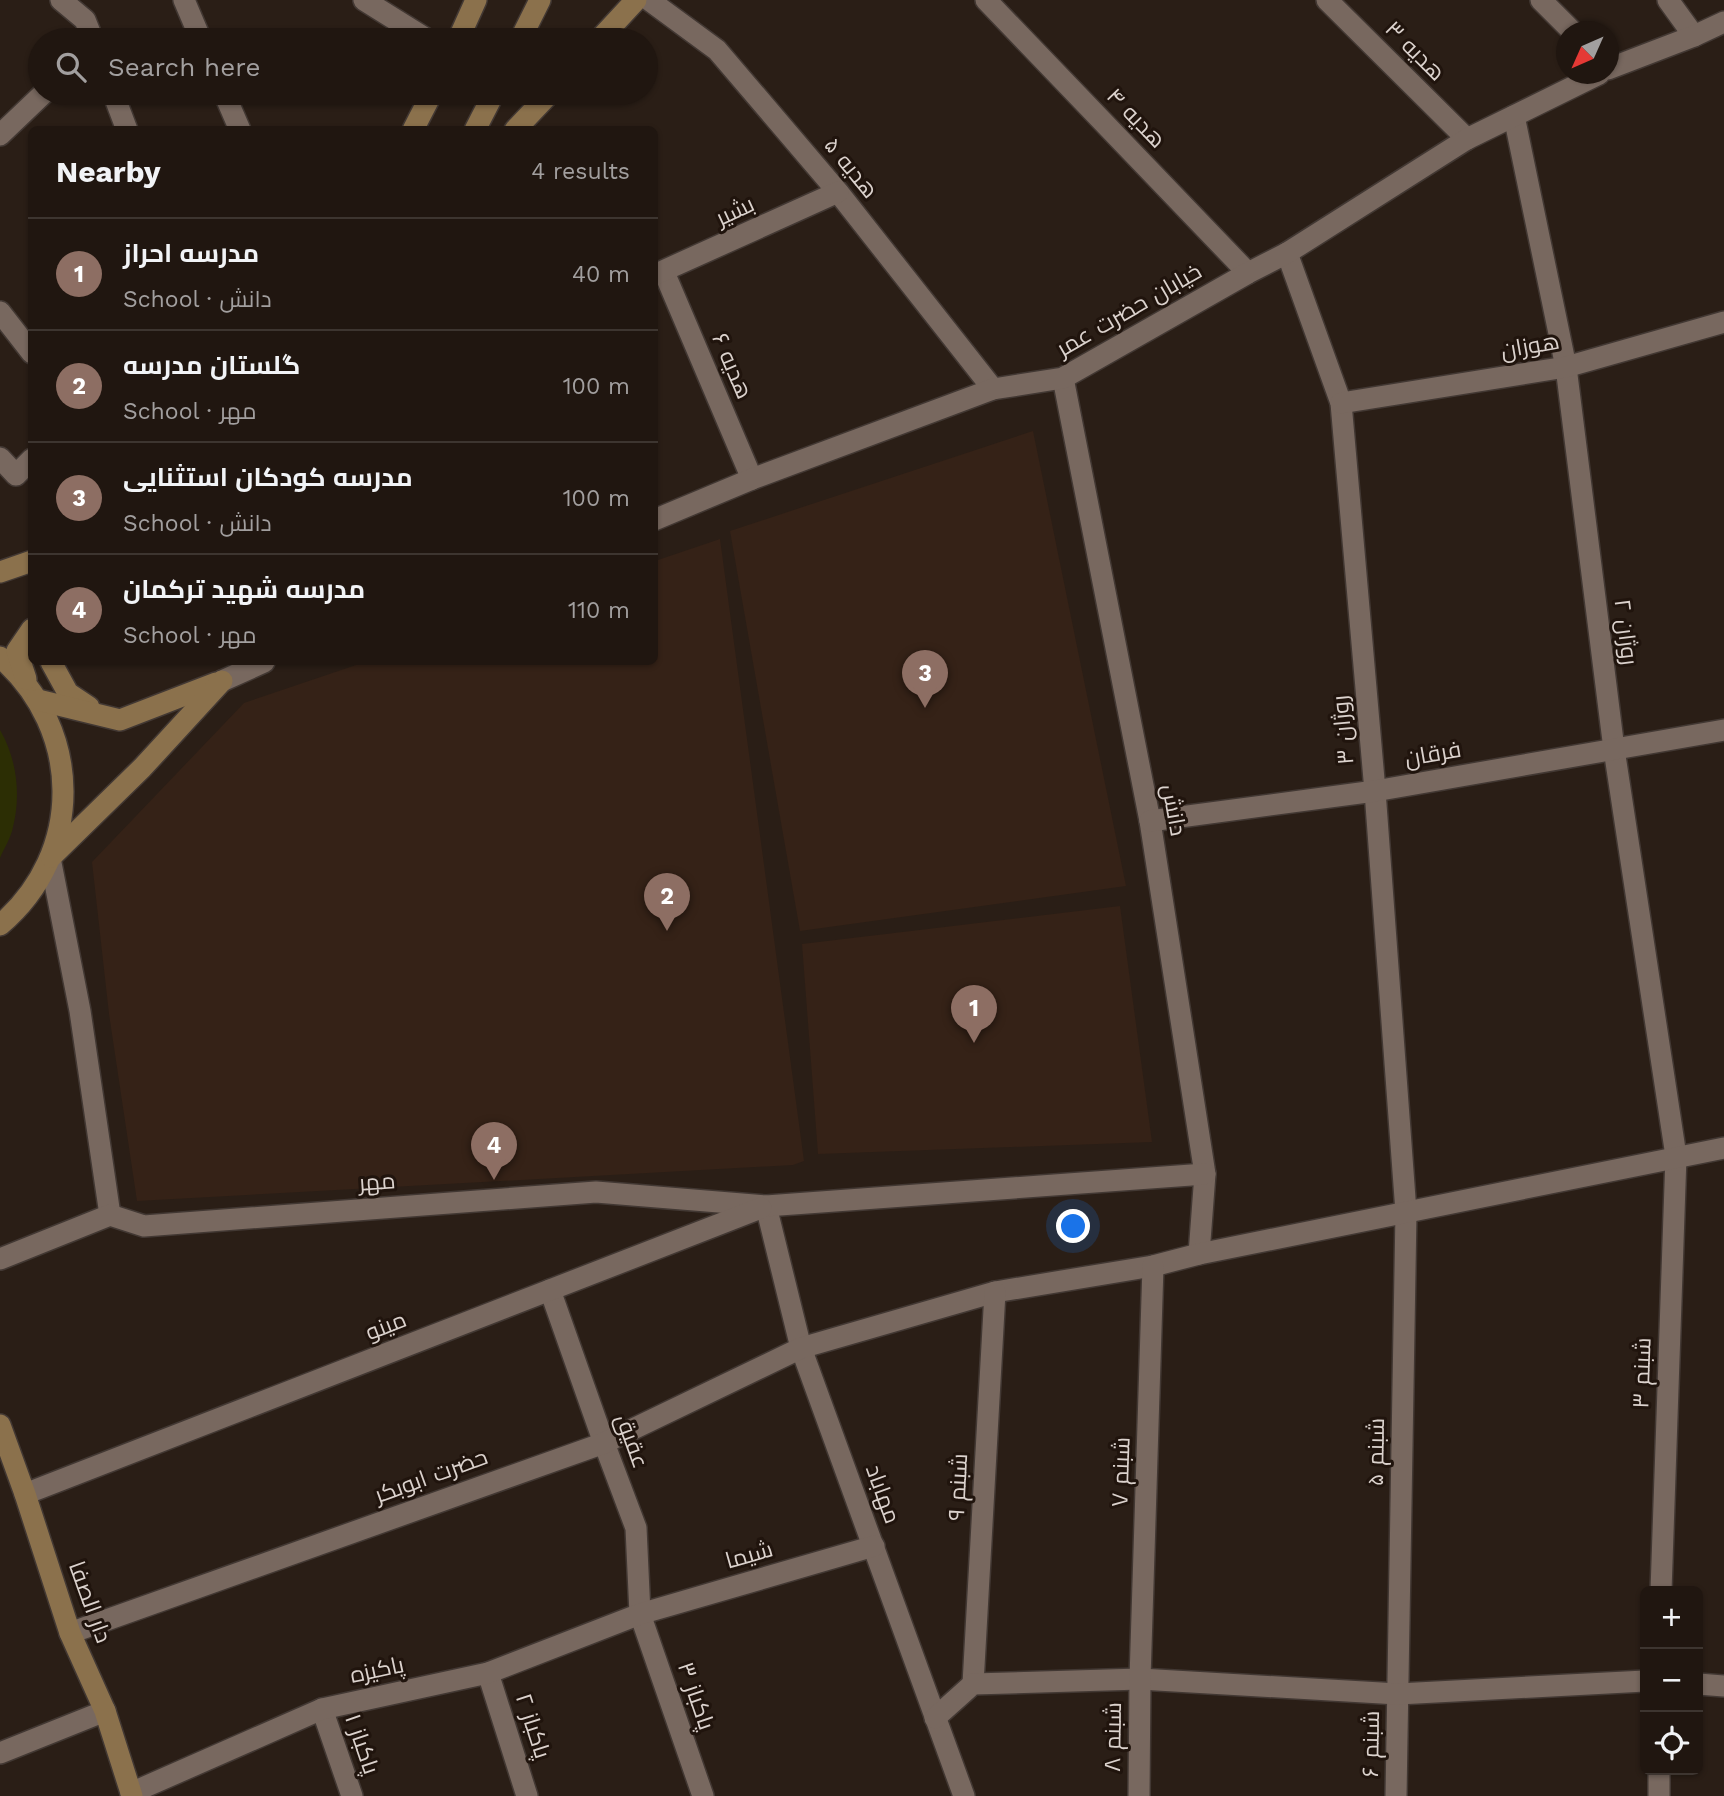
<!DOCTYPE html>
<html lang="en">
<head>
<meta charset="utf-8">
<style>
	body { margin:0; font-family:"Work Sans",Cairo,sans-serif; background:#281f19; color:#f1f3f6 }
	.controls { position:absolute; right:21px; bottom:21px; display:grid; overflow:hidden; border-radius:10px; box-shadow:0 2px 5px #0004 }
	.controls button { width:63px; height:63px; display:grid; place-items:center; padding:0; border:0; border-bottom:2px solid #3d3530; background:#201610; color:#f1f3f6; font:35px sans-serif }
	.compass { position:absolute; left:1556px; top:21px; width:63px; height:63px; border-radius:50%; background:#201610; box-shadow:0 2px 5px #0004; rotate:225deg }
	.you { position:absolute; left:1074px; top:1227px; width:24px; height:24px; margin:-18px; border:5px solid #fff; border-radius:50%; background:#1a73e8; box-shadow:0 0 0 10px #1a73e833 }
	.badge { display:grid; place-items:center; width:46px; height:46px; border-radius:50%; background:#88bbfc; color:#fff; font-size:23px; font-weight:700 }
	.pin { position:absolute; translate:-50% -58px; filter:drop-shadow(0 2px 4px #0008) }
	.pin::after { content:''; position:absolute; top:37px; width:24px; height:21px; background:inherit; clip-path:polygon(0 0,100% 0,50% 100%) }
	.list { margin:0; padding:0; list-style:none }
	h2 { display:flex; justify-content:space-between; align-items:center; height:91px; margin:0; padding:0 28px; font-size:30px }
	h2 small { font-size:23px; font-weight:400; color:#a29f9f }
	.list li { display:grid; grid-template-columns:46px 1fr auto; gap:21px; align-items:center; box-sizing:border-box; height:112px; padding:0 28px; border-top:2px solid #3d3530 }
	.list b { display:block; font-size:26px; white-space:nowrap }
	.list p { margin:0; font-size:23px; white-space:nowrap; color:#a29f9f }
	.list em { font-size:23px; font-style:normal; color:#a29f9f }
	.icon { flex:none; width:38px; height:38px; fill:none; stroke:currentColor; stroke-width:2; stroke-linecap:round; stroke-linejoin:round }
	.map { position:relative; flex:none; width:1724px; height:1796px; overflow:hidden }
	.search { position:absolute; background:#201610; box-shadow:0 2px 5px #0004; left:28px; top:28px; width:630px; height:77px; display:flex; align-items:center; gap:18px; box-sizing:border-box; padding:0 24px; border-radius:38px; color:#a29f9f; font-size:26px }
	.panel { position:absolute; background:#201610; box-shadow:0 2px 5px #0004; left:28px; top:126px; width:630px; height:539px; border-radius:10px }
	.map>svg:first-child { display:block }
	.built { fill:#352217 }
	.green { fill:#2c2e04 }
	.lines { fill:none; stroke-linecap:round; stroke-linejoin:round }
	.street-casing { stroke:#423833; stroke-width:24 }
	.secondary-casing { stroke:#423833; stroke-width:24 }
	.street { stroke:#78685f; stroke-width:21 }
	.secondary { stroke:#8b714c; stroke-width:21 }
	.labels { text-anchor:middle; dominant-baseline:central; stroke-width:6; stroke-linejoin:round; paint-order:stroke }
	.street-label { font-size:23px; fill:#dbd2cd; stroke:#20140d }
</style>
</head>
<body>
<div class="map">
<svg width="1724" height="1796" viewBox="0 0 1724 1796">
	<rect width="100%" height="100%" fill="#2a1e16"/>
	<!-- built -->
	<g class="built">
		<path d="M1033,431L1126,886L800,931L730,531Z"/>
		<path d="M720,539L804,1161L793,1165L137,1201L109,1014L92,862L244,703L365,662H654L655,561Z"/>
		<path d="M1120,906L1152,1142L818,1154L802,944Z"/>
	</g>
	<!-- green -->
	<path class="green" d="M0,730C17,759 21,795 13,827C11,838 4,848 0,858Z"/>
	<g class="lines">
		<!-- street casing -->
		<g class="street-casing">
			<g id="street">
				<path d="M61,0L85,20L93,40"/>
				<path d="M184,0L201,40"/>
				<path d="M364,0L428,40"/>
				<path d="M649,0L717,50L838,192L993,389"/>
				<path d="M986,0L1248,273"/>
				<path d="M1327,0L1467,139"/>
				<path d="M1541,0L1573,32"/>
				<path d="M1668,0L1694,36"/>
				<path d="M1608,69L1694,36L1724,22"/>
				<path d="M113,93L127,130"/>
				<path d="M224,93L240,130"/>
				<path d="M1514,116L1566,367L1614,749L1676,1156L1661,1591"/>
				<path d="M0,135L44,93"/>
				<path d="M1287,253L1341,403L1375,791L1406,1212L1396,1796"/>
				<path d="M664,272L752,479"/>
				<path d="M654,275L838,192"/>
				<path d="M0,312L32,353"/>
				<path d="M1063,378L1150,821L1205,1174L1199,1254"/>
				<path d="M1341,403L1566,367L1724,322"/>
				<path d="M0,458L16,475L32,459"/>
				<path d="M654,520L752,479L993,389L1063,378L1248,273L1287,253L1467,139L1599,74"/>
				<path d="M222,681L264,662"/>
				<path d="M1150,821L1375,791L1724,730"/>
				<path d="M50,858L80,1011L110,1215"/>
				<path d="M766,1206L801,1348L964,1796"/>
				<path d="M0,1259L110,1215L144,1226L596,1192L766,1206L1205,1174"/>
				<path d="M550,1290L604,1443L636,1528L640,1614L703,1796"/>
				<path d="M25,1494L761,1208"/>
				<path d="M70,1633L604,1443L801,1348L995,1292L1153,1266L1199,1254L1724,1148"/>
				<path d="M488,1673L527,1796"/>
				<path d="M973,1684L995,1292"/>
				<path d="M1698,1684L1724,1686"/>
				<path d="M322,1709L352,1796"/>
				<path d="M935,1718L973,1684L1140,1679L1398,1694L1645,1681"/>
				<path d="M0,1753L105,1711"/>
				<path d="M1659,1770V1796"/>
				<path d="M131,1793L322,1709L488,1673L640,1614L874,1546"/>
				<path d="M1139,1796L1140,1679L1153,1266"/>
			</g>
		</g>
		<!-- secondary casing -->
		<g class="secondary-casing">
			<g id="secondary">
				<path d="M458,40L476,0"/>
				<path d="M520,40L540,0"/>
				<path d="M599,40L636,0"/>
				<path d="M413,130L432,93"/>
				<path d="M475,130L494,93"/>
				<path d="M515,130L550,93"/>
				<path d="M0,572L32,561"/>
				<path d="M0,657C83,729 85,853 0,925"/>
				<path d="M51,662L68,693L89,707"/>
				<path d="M26,679L17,651L32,629"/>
				<path d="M38,700L120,720L216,683"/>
				<path d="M51,857L142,768L222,681"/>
				<path d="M0,1425L25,1494L70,1633L105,1711L132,1796"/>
			</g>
		</g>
		<!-- street -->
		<use href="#street" class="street"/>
		<!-- secondary -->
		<use href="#secondary" class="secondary"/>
	</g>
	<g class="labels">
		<!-- street labels -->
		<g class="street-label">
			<text transform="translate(1415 51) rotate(45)">هدیه ۳</text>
			<text transform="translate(1136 118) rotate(46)">هدیه ۴</text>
			<text transform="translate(851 168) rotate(51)">هدیه ۵</text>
			<text transform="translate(735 211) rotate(-25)">بشیر</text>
			<text transform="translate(1129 310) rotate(-30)">خیابان حضرت عمر</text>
			<text transform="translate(1530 346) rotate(-10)">هوزان</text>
			<text transform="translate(732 366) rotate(67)">هدیه ۶</text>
			<text transform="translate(1626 632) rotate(83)">روژان ۲</text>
			<text transform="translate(1343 730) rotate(-95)">روژان ۳</text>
			<text transform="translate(1433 754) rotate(-10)">فرقان</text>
			<text transform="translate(1174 810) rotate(80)">دانش</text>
			<text transform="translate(377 1182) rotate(-4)">مهر</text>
			<text transform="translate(386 1326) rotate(-21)">مینو</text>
			<text transform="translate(1642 1373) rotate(-88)">شبنم ۳</text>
			<text transform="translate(632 1441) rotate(70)">عقیق</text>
			<text transform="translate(1376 1452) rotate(-89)">شبنم ۵</text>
			<text transform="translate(1121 1472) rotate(-88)">شبنم ۷</text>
			<text transform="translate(431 1476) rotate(-20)">حضرت ابوبکر</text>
			<text transform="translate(958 1487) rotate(-87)">شبنم ۹</text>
			<text transform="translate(883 1494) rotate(70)">مهاباد</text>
			<text transform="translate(749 1555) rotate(-16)">شیما</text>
			<text transform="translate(90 1602) rotate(70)">دار الصفا</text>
			<text transform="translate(377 1670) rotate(-12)">پاکیزه</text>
			<text transform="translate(696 1696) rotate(71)">پاکباز ۳</text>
			<text transform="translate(533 1726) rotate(72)">پاکباز ۲</text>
			<text transform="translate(1113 1737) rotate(-89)">شبنم ۸</text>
			<text transform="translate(362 1744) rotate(71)">پاکباز ۱</text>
			<text transform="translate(1371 1744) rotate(-89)">شبنم ۶</text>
		</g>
	</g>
</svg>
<div class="controls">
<button>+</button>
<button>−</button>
<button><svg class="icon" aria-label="locate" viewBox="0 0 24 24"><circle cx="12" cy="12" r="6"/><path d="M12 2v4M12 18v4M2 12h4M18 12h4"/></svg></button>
</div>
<svg class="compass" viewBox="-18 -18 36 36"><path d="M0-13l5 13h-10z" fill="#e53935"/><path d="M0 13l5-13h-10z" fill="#a29f9f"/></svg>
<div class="you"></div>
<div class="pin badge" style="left:974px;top:1043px;background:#8d6e63">1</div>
<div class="pin badge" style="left:667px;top:931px;background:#8d6e63">2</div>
<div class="pin badge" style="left:925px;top:708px;background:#8d6e63">3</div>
<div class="pin badge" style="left:494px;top:1180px;background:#8d6e63">4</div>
<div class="search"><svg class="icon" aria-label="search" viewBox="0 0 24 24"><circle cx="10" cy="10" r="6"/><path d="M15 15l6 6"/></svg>Search here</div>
<section class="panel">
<h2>Nearby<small>4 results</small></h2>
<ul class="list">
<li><span class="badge" style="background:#8d6e63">1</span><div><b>مدرسه احراز</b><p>School · دانش</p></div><em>40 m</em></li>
<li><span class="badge" style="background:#8d6e63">2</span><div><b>گلستان مدرسه</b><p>School · مهر</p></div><em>100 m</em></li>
<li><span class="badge" style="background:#8d6e63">3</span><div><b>مدرسه کودکان استثنایی</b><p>School · دانش</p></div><em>100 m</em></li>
<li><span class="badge" style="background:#8d6e63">4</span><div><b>مدرسه شهید ترکمان</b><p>School · مهر</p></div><em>110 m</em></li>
</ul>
</section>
</div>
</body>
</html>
